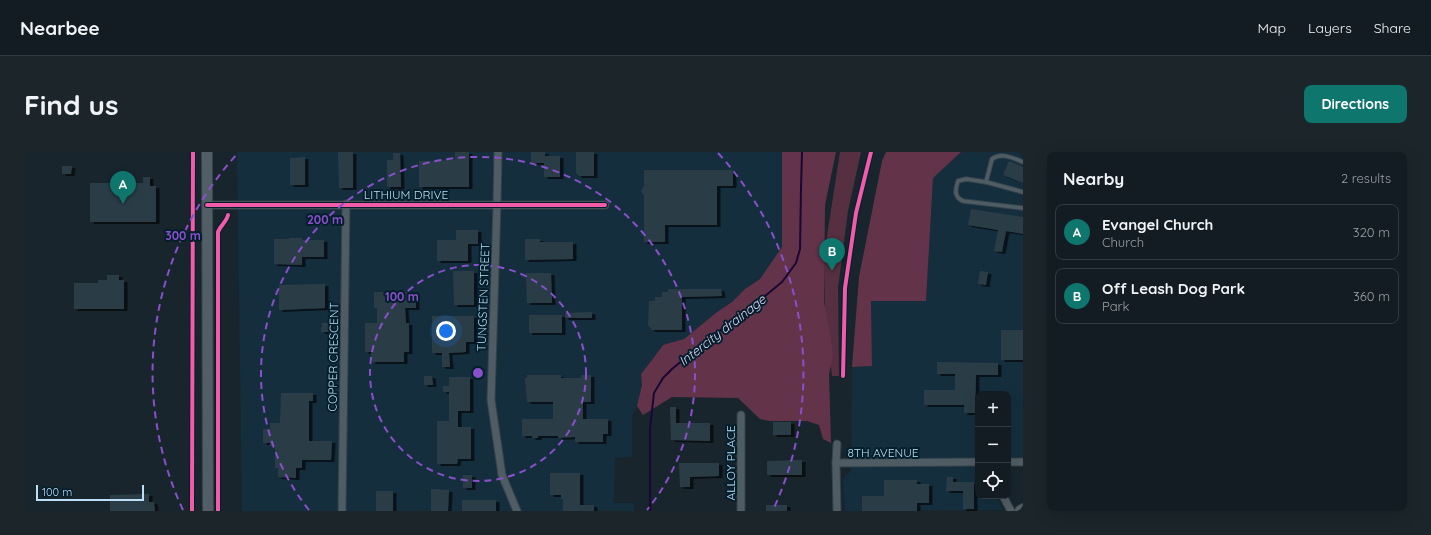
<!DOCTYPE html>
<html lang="en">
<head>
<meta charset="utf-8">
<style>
	body { margin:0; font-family:Quicksand,sans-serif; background:#1b252a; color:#f1f3f6 }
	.controls { position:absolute; right:12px; bottom:12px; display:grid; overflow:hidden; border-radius:8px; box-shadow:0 4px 16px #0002 }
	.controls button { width:36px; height:36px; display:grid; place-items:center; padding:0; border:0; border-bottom:1px solid #313a40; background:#121c22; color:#f1f3f6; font:20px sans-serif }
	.scale { position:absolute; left:12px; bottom:10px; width:108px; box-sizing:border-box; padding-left:4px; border:2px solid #badff6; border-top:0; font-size:11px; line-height:14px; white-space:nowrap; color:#badff6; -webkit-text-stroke:3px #051e2c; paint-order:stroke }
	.you { position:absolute; left:422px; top:179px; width:14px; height:14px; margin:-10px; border:3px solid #fff; border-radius:50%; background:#1a73e8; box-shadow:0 0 0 6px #1a73e833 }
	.badge { display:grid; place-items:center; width:26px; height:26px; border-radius:50%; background:#0f766e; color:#fff; font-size:13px; font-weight:700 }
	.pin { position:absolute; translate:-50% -33px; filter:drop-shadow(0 1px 2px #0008) }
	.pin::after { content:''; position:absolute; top:21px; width:14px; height:12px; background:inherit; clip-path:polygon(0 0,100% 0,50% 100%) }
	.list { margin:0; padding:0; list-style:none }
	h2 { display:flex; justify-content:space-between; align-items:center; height:52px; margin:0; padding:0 16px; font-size:17px }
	h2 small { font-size:13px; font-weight:400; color:#9ca1a5 }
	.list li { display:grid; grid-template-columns:26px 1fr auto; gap:12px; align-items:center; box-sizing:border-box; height:56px; margin:0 8px 8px; padding:0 8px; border:1px solid #313a40; border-radius:8px }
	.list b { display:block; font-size:15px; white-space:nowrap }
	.list p { margin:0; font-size:13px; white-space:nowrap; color:#9ca1a5 }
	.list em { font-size:13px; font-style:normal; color:#9ca1a5 }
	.icon { flex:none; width:22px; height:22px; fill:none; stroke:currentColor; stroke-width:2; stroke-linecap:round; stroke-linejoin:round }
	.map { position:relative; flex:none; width:999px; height:359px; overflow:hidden; border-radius:8px }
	header { display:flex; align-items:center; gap:24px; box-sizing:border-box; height:56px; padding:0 20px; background:#121c22; border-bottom:1px solid #313a40 }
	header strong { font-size:19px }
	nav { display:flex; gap:22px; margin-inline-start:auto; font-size:14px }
	.intro { display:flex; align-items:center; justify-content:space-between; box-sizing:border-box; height:96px; padding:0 24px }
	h1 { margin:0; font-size:28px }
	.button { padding:10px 18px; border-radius:8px; background:#0f766e; color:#fff; font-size:14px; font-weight:700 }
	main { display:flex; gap:24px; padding:0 24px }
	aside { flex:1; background:#121c22; border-radius:8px; box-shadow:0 4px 16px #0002 }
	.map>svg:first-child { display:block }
	.built { fill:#142e3d }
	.green { fill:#562f41 }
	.forest { fill:#633349 }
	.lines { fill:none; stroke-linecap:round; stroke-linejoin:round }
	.stream { stroke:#190835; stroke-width:2 }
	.building { fill:#2b3e47; filter:url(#shadow) }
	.lane-casing { stroke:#34424b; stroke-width:5.5 }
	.street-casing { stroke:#34424b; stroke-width:9 }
	.secondary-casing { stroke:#34424b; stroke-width:12 }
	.lane { stroke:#505c63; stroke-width:3.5 }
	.street { stroke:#505c63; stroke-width:7 }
	.secondary { stroke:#515e66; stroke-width:10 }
	.cycleway-casing { stroke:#051e2c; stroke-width:6 }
	.cycleway { stroke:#f35aa7; stroke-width:4 }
	.ring { fill:none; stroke:#8850ca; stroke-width:2; stroke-dasharray:7 5 }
	.labels { text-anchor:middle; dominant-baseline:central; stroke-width:4; stroke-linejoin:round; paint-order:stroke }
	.street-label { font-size:12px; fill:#badff6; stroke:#051e2c }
	.water-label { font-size:13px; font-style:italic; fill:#dfd8fa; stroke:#051e2c }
	.centre { fill:#8850ca; stroke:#051e2c; stroke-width:2 }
	.ring-label { font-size:12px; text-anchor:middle; font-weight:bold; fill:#8850ca; stroke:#051e2c; stroke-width:4; stroke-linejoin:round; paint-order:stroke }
</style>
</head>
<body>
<header>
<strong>Nearbee</strong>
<nav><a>Map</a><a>Layers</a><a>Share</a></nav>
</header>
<div class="intro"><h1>Find us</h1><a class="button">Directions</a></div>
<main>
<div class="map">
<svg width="999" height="359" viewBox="0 0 999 359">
	<defs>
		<filter id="shadow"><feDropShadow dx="3.5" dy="2" stdDeviation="0" flood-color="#0009"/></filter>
	</defs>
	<rect width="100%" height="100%" fill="#18252d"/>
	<!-- built -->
	<g class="built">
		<path d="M213,0H758V95L736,127L721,137L708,150L693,160L660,187L639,193L628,208L617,222L618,233L613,254L608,264V305L591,306L590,351H610V359H218Z"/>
		<path d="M937,0H999V305H984V242H954V305L953,306L954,308V344H972L979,358L821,359L819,327L827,319L828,215L848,214L847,149H902L909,26Z"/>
	</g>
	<!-- green -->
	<path class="green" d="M816,0H837L824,59L814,136L815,224H808L801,166L800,103Z"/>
	<!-- forest -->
	<g class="forest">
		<path d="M758,0H812L801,53L800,150L807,186L809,204L805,222L807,291L799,287L795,273L783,269H746L736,267L714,246L648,245L619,263L613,254L618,233L617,222L628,208L639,193L660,187L693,160L708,150L721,137L736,127L758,95Z"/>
		<path d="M862,0H937L909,26L902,149H847L848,214L828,215L835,125L858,9Z"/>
	</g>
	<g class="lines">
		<!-- stream -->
		<path class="stream" d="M626,359V276L630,241L639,226L648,217L683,188L723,159L758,130L772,111L776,97L777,36L778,0"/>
	</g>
	<!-- building -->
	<g class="building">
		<path d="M314,0H329V36H315Z"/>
		<path d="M431,0H445V35H395V9L431,8Z"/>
		<path d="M507,0H521V4H536V25H520V11H507Z"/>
		<path d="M552,0H570V24H555L552,21Z"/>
		<path d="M369,1H376L377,35H363V8H369Z"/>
		<path d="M281,5V33H266V6Z"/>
		<path d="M985,9L999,15V31L979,23Z"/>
		<path d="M38,14H48L47,22H38Z"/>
		<path d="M620,18H709V34H693V73H641V90H620V44L617,39L620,34Z"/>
		<path d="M119,25H126V34H132V70H66V31H119Z"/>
		<path d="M947,57L999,65V82L982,79L978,100L970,99L974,78L944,73Z"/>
		<path d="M432,78H454V92H444V109H413V88H432Z"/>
		<path d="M265,86H278V88H300V105H278V113L250,112V87H265Z"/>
		<path d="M501,87H516V90H549V107L501,108Z"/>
		<path d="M429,119H450V153H430Z"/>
		<path d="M956,119L964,120L962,133L954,132Z"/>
		<path d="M502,121H527L528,151H503Z"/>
		<path d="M83,123H95V128H100V157H50V131H74V128H83Z"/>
		<path d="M301,132V156L255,158V133Z"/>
		<path d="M644,137H697L698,144L658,145V178H628L624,173L625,149H631V145H638V140H644Z"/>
		<path d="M350,140H392V156H381L382,171H385V200H380V210H348L347,200H341V171H353V156H350Z"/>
		<path d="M568,160V166H541V161Z"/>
		<rect x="505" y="163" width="33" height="18"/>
		<path d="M408,164H450V190H442V200L425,201L426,215H418V201H408Z"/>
		<path d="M298,171H306L305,180H297Z"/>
		<rect x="977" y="178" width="22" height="30"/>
		<path d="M913,210L974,211V223H952L951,261H940V253H900V238H931V222H913Z"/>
		<path d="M503,223H537V226H557V223H567V250H559V267H584V282H579V290H551V285L534,286V284H514V286H508V284H498V267H529V250H503L501,226H503Z"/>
		<path d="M400,224H408L409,233H400Z"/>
		<path d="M425,225H446V259H434V275H447V307H434L433,312H413V269H425V240H419V234H425Z"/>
		<path d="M257,241H289V249H285V289H308L307,308H278V316H272V326L254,325V316H251V294H246V291H239V277H246V271H256Z"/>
		<path d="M646,255H652V271H686V289L647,288Z"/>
		<rect x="749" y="270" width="18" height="13"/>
		<path d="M778,308V323H743V309Z"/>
		<path d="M655,311H695V324L666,325V335H656Z"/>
		<path d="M526,321H556V353H570V359H539V347H537V343H526Z"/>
		<rect x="439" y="323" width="9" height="13"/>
		<path d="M923,325H929V330H950V357H939V339H922Z"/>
		<path d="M860,328H893V332H905V351H893V359H838V344H860Z"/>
		<path d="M407,337L425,338L424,359H407Z"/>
		<rect x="352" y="339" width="17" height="20"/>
		<path d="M125,342V350H130L131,359H86V343Z"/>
		<rect x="438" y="348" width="34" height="11"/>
		<rect x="742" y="353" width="21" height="6"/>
	</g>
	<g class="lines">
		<!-- lane casing -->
		<g class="lane-casing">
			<g id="lane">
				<path d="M999,10C989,6 977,0 968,7L962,30L999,40"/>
				<path d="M962,30L942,27L934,29C931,38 930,45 939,49L999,56"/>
			</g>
		</g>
		<!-- street casing -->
		<g class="street-casing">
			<g id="street">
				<path d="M474,0L473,52L467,248L478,323L493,359"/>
				<path d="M183,53H581"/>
				<path d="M984,310H999"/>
				<path d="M812,311L954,310"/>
				<path d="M979,344L987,359"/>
				<path d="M318,359L322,52"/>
				<path d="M717,359V263"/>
				<path d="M813,359L812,311L813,292"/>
			</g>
		</g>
		<!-- secondary casing -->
		<g class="secondary-casing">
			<g id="secondary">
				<path d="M183,0L184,359"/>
				<path d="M996,359L999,357"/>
			</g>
		</g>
		<!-- lane -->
		<use href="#lane" class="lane"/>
		<!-- street -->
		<use href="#street" class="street"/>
		<!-- secondary -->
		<use href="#secondary" class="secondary"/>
		<!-- cycleway casing -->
		<g class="cycleway-casing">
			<g id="cycleway">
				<path d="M183,53H581"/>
				<path d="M819,224L821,136L832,61L847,0"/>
				<path d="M168,359L169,0"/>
				<path d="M194,359V80C196,74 203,69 204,63"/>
			</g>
		</g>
		<!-- cycleway -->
		<use href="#cycleway" class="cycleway"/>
	</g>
	<!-- distance rings -->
	<g class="ring">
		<circle cx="454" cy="221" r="108"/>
		<path d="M285 358A217 217 0 1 1 623 358"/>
		<path d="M159 358A325 325 0 0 1 214 1M694 1A325 325 0 0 1 749 358"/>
	</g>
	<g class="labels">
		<!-- street labels -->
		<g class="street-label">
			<text x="382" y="42">LITHIUM DRIVE</text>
			<text transform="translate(459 145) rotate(-88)">TUNGSTEN STREET</text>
			<text transform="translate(309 205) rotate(-89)">COPPER CRESCENT</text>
			<text x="859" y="300">8TH AVENUE</text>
			<text transform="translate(706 311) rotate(-90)">ALLOY PLACE</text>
		</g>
		<!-- water labels -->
		<g class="water-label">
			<text transform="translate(698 178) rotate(-38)">Intercity drainage</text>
		</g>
	</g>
	<circle cx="454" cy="221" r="6" class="centre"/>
	<g class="ring-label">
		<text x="301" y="72">200 m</text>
		<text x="159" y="88">300 m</text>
		<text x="378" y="149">100 m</text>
	</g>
</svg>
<div class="controls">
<button>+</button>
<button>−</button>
<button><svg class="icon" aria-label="locate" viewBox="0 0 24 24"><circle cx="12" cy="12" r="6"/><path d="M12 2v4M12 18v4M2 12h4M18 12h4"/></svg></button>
</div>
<div class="scale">100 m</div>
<div class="you"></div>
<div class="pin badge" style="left:99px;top:52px">A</div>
<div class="pin badge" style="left:808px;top:119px">B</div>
</div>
<aside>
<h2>Nearby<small>2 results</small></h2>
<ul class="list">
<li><span class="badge">A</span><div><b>Evangel Church</b><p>Church</p></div><em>320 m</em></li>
<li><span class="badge">B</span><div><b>Off Leash Dog Park</b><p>Park</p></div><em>360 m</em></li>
</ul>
</aside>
</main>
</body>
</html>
